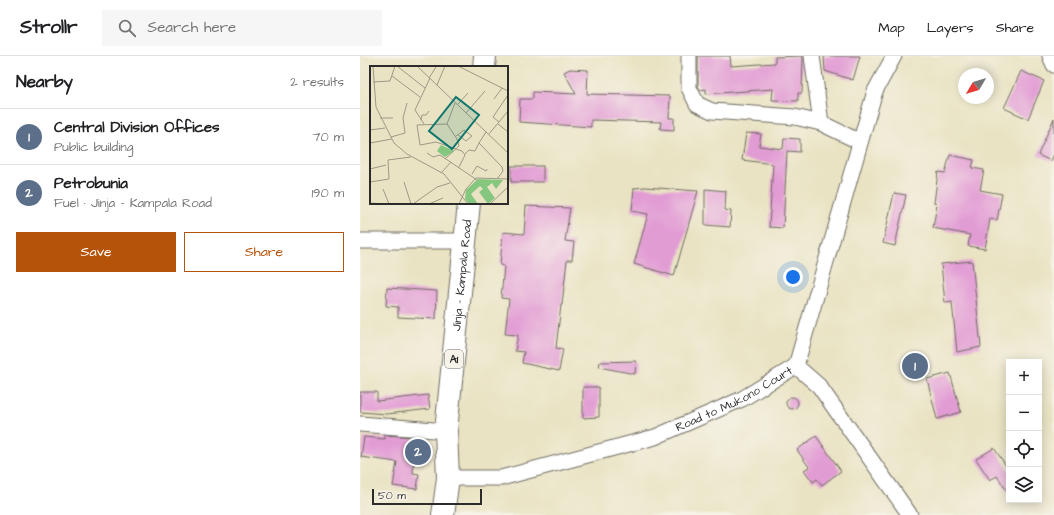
<!DOCTYPE html>
<html lang="en">
<head>
<meta charset="utf-8">
<style>
	body { margin:0; font-family:"Architects Daughter",sans-serif; background:#f6f6f6; color:#202124 }
	.controls { position:absolute; right:12px; bottom:12px; display:grid; overflow:hidden; border-radius:0px; box-shadow:0 2px 10px #0003 }
	.controls button { width:36px; height:36px; display:grid; place-items:center; padding:0; border:0; border-bottom:1px solid #e0e0e0; background:#fff; color:#202124; font:20px sans-serif }
	.compass { position:absolute; left:598px; top:12px; width:36px; height:36px; border-radius:50%; background:#fff; box-shadow:0 2px 10px #0003; rotate:232deg }
	.scale { position:absolute; left:12px; bottom:10px; width:110px; box-sizing:border-box; padding-left:4px; border:2px solid #2b2b2b; border-top:0; font-size:11px; line-height:14px; white-space:nowrap; color:#2b2b2b; -webkit-text-stroke:3px #f7f3e8; paint-order:stroke }
	.you { position:absolute; left:433px; top:221px; width:14px; height:14px; margin:-10px; border:3px solid #fff; border-radius:50%; background:#1a73e8; box-shadow:0 0 0 6px #1a73e833 }
	.badge { display:grid; place-items:center; width:26px; height:26px; border-radius:50%; background:#b45309; color:#fff; font-size:13px; font-weight:700 }
	.pin { position:absolute; translate:-50% -50%; border:2px solid #fff; box-shadow:0 1px 4px #0006 }
	.list { margin:0; padding:0; list-style:none }
	h2 { display:flex; justify-content:space-between; align-items:center; height:52px; margin:0; padding:0 16px; font-size:17px }
	h2 small { font-size:13px; font-weight:400; color:#757577 }
	.list li { display:grid; grid-template-columns:26px 1fr auto; gap:12px; align-items:center; box-sizing:border-box; height:56px; padding:0 16px; border-top:1px solid #e0e0e0 }
	.list b { display:block; font-size:15px; white-space:nowrap }
	.list p { margin:0; font-size:13px; white-space:nowrap; color:#757577 }
	.list em { font-size:13px; font-style:normal; color:#757577 }
	.actions { display:flex; gap:8px; padding:12px 16px }
	.actions a { flex:1; padding:9px 0; border:1px solid #b45309; border-radius:0px; text-align:center; font-size:14px; color:#b45309 }
	.actions .main { background:#b45309; color:#fff }
	.icon { flex:none; width:22px; height:22px; fill:none; stroke:currentColor; stroke-width:2; stroke-linecap:round; stroke-linejoin:round }
	.map { position:relative; flex:none; width:694px; height:459px; overflow:hidden }
	header { display:flex; align-items:center; gap:24px; box-sizing:border-box; height:56px; padding:0 20px; background:#fff; border-bottom:1px solid #e0e0e0 }
	header strong { font-size:19px }
	nav { display:flex; gap:22px; margin-inline-start:auto; font-size:14px }
	.search { width:280px; height:36px; background:#f6f6f6; display:flex; align-items:center; gap:10px; box-sizing:border-box; padding:0 14px; border-radius:0px; color:#757577; font-size:15px }
	main { display:flex }
	aside { flex:1; background:#fff }
	.map>svg:first-child { display:block }
	.building { fill:#e29cd4 }
	.lines { fill:none; stroke-linecap:round; stroke-linejoin:round }
	.minor-casing { stroke:#6e6b60; stroke-width:17 }
	.highway-casing { stroke:#6e6b60; stroke-width:24 }
	.minor { stroke:#fff; stroke-width:15 }
	.highway { stroke:#fff; stroke-width:22 }
	.labels { text-anchor:middle; dominant-baseline:central; stroke-width:4; stroke-linejoin:round; paint-order:stroke }
	.shield { fill:#f7f3e8; stroke:#686764; stroke-width:1 }
	.shield-label { font-size:11px; font-weight:bold; fill:#2b2b2b }
	.street-label { font-size:12px; fill:#2b2b2b; stroke:#f7f3e8 }
	.inset-road { fill:none; stroke:#9d9986; stroke-width:1 }
	.view { fill:#0f766e; fill-opacity:0.15; stroke:#0f766e; stroke-width:2 }
	.inset-edge { fill:none; stroke:#2b2b2b; stroke-width:2 }
</style>
</head>
<body>
<header>
<strong>Strollr</strong>
<div class="search"><svg class="icon" aria-label="search" viewBox="0 0 24 24"><circle cx="10" cy="10" r="6"/><path d="M15 15l6 6"/></svg>Search here</div>
<nav><a>Map</a><a>Layers</a><a>Share</a></nav>
</header>
<main>
<aside>
<h2>Nearby<small>2 results</small></h2>
<ul class="list">
<li><span class="badge" style="background:#5c6f8a">1</span><div><b>Central Division Offices</b><p>Public building</p></div><em>70 m</em></li>
<li><span class="badge" style="background:#5c6f8a">2</span><div><b>Petrobunia</b><p>Fuel · Jinja - Kampala Road</p></div><em>190 m</em></li>
</ul>
<div class="actions"><a class="main">Save</a><a>Share</a></div>
</aside>
<div class="map">
<svg width="694" height="459" viewBox="0 0 694 459">
	<rect width="100%" height="100%" fill="#f7f3e8"/>
	<filter id="ink" filterUnits="userSpaceOnUse"><feTurbulence type="fractalNoise" baseFrequency=".025" numOctaves="2"/><feDisplacementMap in="SourceGraphic" scale="8" xChannelSelector="R" yChannelSelector="G"/><feConvolveMatrix kernelMatrix="1 2 1 2 8 2 1 2 1" color-interpolation-filters="sRGB"/></filter>
	<filter id="wash" filterUnits="userSpaceOnUse"><feTurbulence type="fractalNoise" baseFrequency=".012" numOctaves="4" result="noise"/><feDisplacementMap in="SourceGraphic" scale="16" xChannelSelector="R" yChannelSelector="G"/><feGaussianBlur stdDeviation="0.9" result="paint"/><feColorMatrix in="noise" values="0 0 0 0 0 0 0 0 0 0 0 0 0 0 0 0 0 1.4 0 .05"/><feComposite in="paint" operator="in"/></filter>
	<g filter="url(#wash)">
		<rect width="100%" height="100%" fill="#e9e3c3"/>
		<g id="blocks">
			<!-- building -->
			<g class="building">
				<path d="M338,0H370L371,10L415,7V1L443,0L442,37H438V45L412,44L413,33L346,38V33L340,34L338,30Z"/>
				<path d="M464,0H500L493,24L465,15Z"/>
				<path d="M210,13L228,14L227,38L310,40L309,62H314V74L300,73L301,66L231,64V71L159,66L160,43H173V36L216,38L204,16Z"/>
				<path d="M661,15L684,25L668,63L644,52Z"/>
				<path d="M694,62V98L691,105L678,99Z"/>
				<path d="M386,77L401,78L399,90L423,93L424,82L440,83V96L427,95L423,172L409,171L413,108L382,104Z"/>
				<path d="M590,99L614,104L612,112L624,114L620,134L642,138L637,164L630,163L625,193L608,190L610,179L573,172L577,148L574,147L578,116L585,117Z"/>
				<rect x="151" y="110" width="32" height="16"/>
				<path d="M285,131L338,135L314,220L274,208L288,158L272,155L274,132Z"/>
				<path d="M345,133L366,135L365,154L371,155L370,171L345,169Z"/>
				<path d="M534,137L546,139L535,190L523,187Z"/>
				<path d="M166,150L210,152L205,185L214,186L212,204H207L202,249H201L196,292L203,293L199,315L162,307L164,296L155,295L158,279L145,278L149,243L141,242L144,210L140,209L143,176L164,178Z"/>
				<path d="M612,205L621,291L597,296L592,246L585,247L581,208Z"/>
				<path d="M27,232L77,235L76,263L38,261V251L26,250Z"/>
				<path d="M276,305L275,318L239,311L240,306Z"/>
				<path d="M590,317L601,356L577,363L567,323Z"/>
				<path d="M223,331H239V361L223,362Z"/>
				<path d="M0,336H17V345L68,339L70,353L27,358L0,356Z"/>
				<circle cx="432" cy="347" r="6"/>
				<path d="M25,379L54,381L53,417L59,418L57,433L33,430L37,406L1,401L4,381L25,383Z"/>
				<path d="M456,380L481,415L462,429L457,423L453,426L444,414L449,411L437,394Z"/>
				<path d="M634,392L649,414V438L637,420L630,424L616,403Z"/>
			</g>
		</g>
	</g>
	<g filter="url(#ink)">
		<use href="#blocks" fill-opacity="0" stroke="#6e6b60" stroke-width="1"/>
		<g class="lines">
			<!-- minor casing -->
			<g class="minor-casing">
				<g id="minor">
					<path d="M329,0V32L337,48L352,55L435,61L461,67L500,86"/>
					<path d="M452,0L461,67"/>
					<path d="M690,0L694,9"/>
					<path d="M0,185H105"/>
					<path d="M436,310L459,330L550,459"/>
					<path d="M0,368L86,375"/>
					<path id="s1" d="M88,422H141L295,381L382,343L436,310L515,35L534,0"/>
				</g>
			</g>
			<!-- highway casing -->
			<g class="highway-casing">
				<g id="highway">
					<path d="M124,11L125,0"/>
					<path id="s2" d="M83,459L88,422L86,375L109,147"/>
				</g>
			</g>
			<!-- minor -->
			<use href="#minor" class="minor"/>
			<!-- highway -->
			<use href="#highway" class="highway"/>
		</g>
	</g>
	<g class="labels">
		<!-- shield labels -->
		<rect class="shield" x="85" y="294" width="18" height="18" rx="3"/>
		<g class="shield-label">
			<text x="94" y="303">A1</text>
		</g>
		<!-- street labels -->
		<g class="street-label">
			<text stroke="none"><textPath href="#s2" startOffset="241">Jinja - Kampala Road</textPath></text>
			<text stroke="none"><textPath href="#s1" startOffset="300">Road to Mukono Court</textPath></text>
		</g>
	</g>
	<!-- overview -->
	<g transform="translate(10 10)">
		<rect width="138" height="138" fill="#e9e3c3"/>
		<path d="M71,79L84,85L75,91L67,85ZM108,113L133,114L126,123L122,117L117,121L125,132L118,138L109,126L113,123L110,120L101,128L108,138H99L95,133L96,124Z" fill="#85c77f"/>
		<path class="inset-road" d="M3,0L6,41L24,77L37,88L74,108L98,138M27,0L55,22M47,0L138,87M88,0L138,25M22,10L50,31M59,12L66,1M3,16L20,15L25,0M67,19L75,0M124,33L132,22M87,39L98,27M96,47L115,25M10,52H23M51,54L52,49H56L59,45M129,56L123,51L138,29M54,58L45,44L60,12M77,58L47,59L50,79L66,76L92,85L95,89L89,101M128,58L138,66M0,64L15,62M116,66L109,77L132,101L133,105L127,113M119,68L138,45M86,70L94,64L102,70L96,75L88,69M21,71L35,67L33,52L37,37M0,77L22,73M57,87L63,91L70,89L107,114M95,88L99,84L105,85L109,77M75,93L89,80L87,73L77,58L85,37M0,103L16,99M71,107L81,96M102,108L107,100L116,105L117,103M0,116L19,113L18,94L41,91M34,116L41,138M13,123L19,138M0,137L16,138M43,138L67,121L80,117M59,138L73,132M89,138L96,123L106,112L138,113M120,138L138,121"/>
		<path class="view" d="M86,31L109,49L82,83L59,65Z"/>
		<rect width="138" height="138" class="inset-edge"/>
	</g>
</svg>
<div class="controls">
<button>+</button>
<button>−</button>
<button><svg class="icon" aria-label="locate" viewBox="0 0 24 24"><circle cx="12" cy="12" r="6"/><path d="M12 2v4M12 18v4M2 12h4M18 12h4"/></svg></button>
<button><svg class="icon" aria-label="layers" viewBox="0 0 24 24"><path d="M12 4l9 5-9 5-9-5zM3 14l9 5 9-5"/></svg></button>
</div>
<svg class="compass" viewBox="-18 -18 36 36"><path d="M0-13l5 13h-10z" fill="#e53935"/><path d="M0 13l5-13h-10z" fill="#757577"/></svg>
<div class="scale">50 m</div>
<div class="you"></div>
<div class="pin badge" style="left:555px;top:310px;background:#5c6f8a">1</div>
<div class="pin badge" style="left:58px;top:396px;background:#5c6f8a">2</div>
</div>
</main>
</body>
</html>
